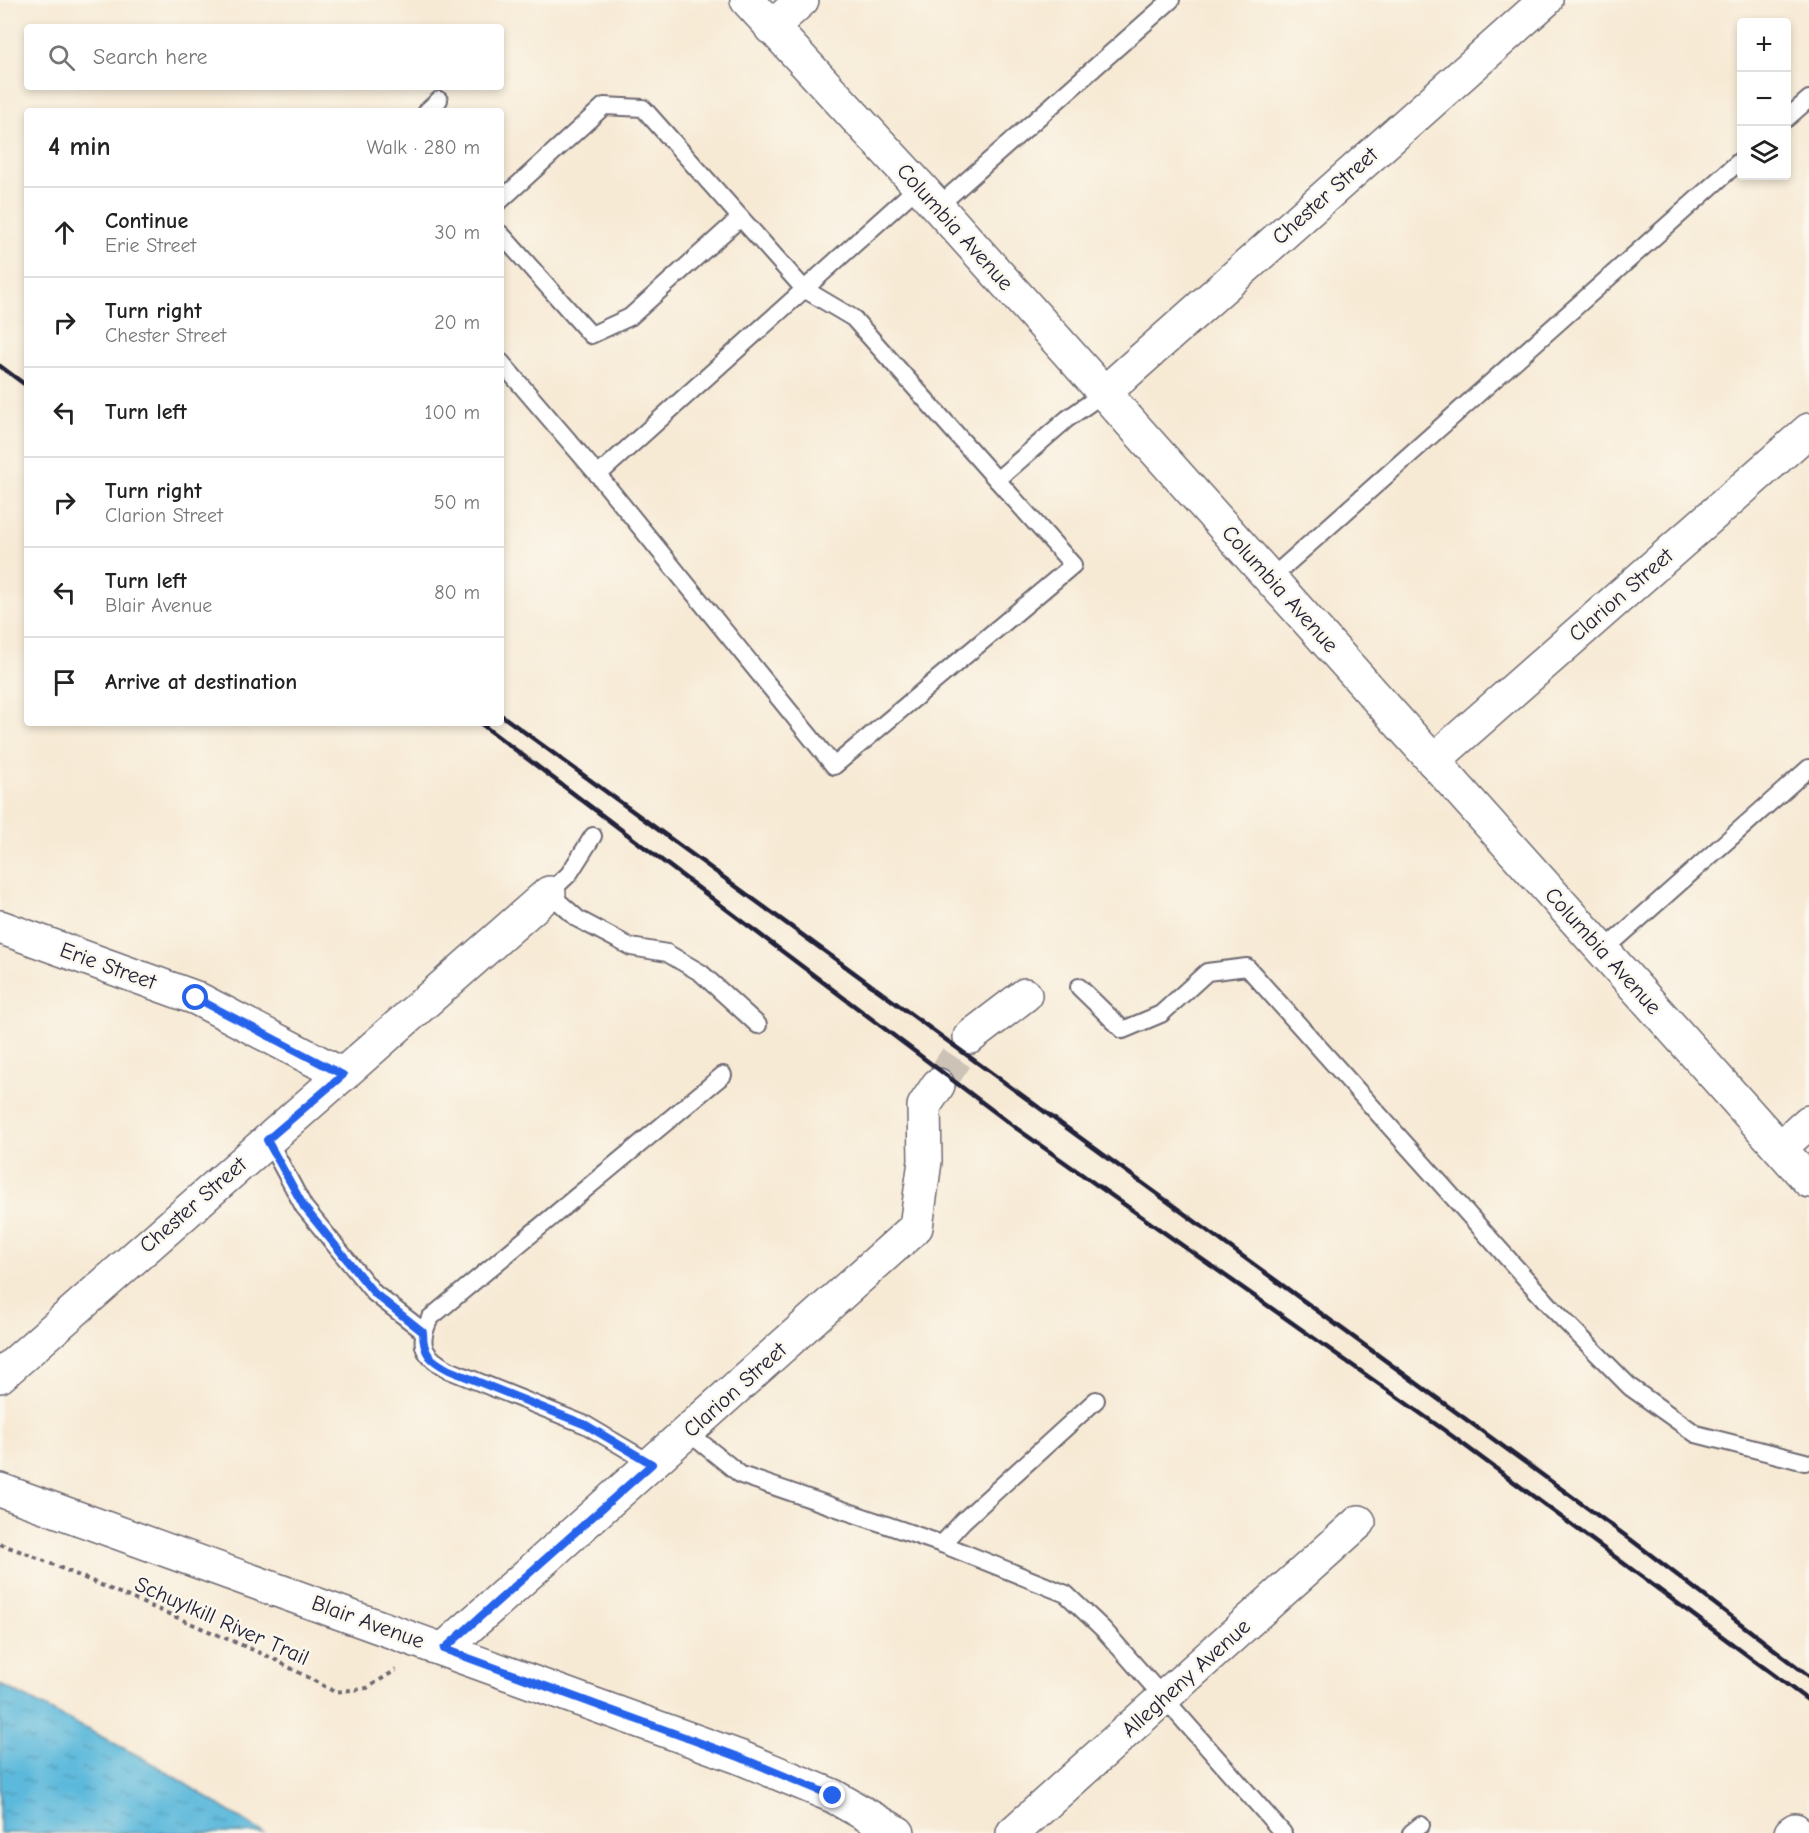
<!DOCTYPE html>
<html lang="en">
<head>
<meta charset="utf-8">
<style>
	body { margin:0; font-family:"Comic Neue",sans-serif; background:#f6f6f6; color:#222 }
	.controls { position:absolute; right:18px; top:18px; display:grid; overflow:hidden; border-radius:6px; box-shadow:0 3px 9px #0003 }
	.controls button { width:54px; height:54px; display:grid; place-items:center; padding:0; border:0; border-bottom:2px solid #e0e0e0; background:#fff; color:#222; font:30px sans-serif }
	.stop { position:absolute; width:18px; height:18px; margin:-14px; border:4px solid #2563eb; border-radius:50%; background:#fff }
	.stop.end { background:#2563eb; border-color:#fff; box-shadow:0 2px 6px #0008 }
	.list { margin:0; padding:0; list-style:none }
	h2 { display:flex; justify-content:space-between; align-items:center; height:78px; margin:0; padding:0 24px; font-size:26px }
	h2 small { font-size:20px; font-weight:400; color:#767676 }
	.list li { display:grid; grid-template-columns:39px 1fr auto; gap:18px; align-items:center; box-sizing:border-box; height:90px; padding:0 24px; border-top:2px solid #e0e0e0 }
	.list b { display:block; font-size:22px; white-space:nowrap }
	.list p { margin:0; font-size:20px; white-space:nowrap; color:#767676 }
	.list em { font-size:20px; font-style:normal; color:#767676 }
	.icon { flex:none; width:33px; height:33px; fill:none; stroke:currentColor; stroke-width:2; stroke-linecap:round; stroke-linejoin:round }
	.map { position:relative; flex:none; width:1809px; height:1833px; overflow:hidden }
	.search { position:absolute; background:#fff; box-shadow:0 3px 9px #0003; left:24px; top:24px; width:480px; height:66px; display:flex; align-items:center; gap:15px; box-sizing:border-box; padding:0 21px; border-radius:6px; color:#767676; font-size:22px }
	.panel { position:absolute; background:#fff; box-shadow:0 3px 9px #0003; left:24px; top:108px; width:480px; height:618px; border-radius:6px }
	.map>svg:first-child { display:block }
	.water { fill:url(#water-ripples); stroke:#406e8b; stroke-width:1.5 }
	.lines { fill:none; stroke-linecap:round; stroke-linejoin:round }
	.street-tunnel { stroke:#ccc2b6; stroke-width:33; stroke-dasharray:33 16; stroke-linecap:butt }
	.lane-casing { stroke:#6d6871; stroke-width:20 }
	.street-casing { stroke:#6d6871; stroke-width:36 }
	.path { stroke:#6d6871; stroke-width:4; stroke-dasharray:4.5 4.5; stroke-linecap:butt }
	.lane { stroke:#fff; stroke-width:16 }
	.street { stroke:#fff; stroke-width:33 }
	.rail { stroke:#22223b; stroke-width:4.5 }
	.route { stroke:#2563eb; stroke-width:8 }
	.labels { text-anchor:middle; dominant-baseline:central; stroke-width:5; stroke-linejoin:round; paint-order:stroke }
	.street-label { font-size:22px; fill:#22223b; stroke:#fbf7ec }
</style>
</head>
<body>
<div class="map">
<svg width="1809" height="1833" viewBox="0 0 1809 1833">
	<defs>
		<pattern id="water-ripples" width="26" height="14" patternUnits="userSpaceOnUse" patternTransform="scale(1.5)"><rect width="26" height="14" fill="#5db9db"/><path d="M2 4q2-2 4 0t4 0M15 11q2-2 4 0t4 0" fill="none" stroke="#4c96b3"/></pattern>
	</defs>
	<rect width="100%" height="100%" fill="#fbf7ec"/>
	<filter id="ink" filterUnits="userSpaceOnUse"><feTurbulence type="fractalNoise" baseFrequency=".0167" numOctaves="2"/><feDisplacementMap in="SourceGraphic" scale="12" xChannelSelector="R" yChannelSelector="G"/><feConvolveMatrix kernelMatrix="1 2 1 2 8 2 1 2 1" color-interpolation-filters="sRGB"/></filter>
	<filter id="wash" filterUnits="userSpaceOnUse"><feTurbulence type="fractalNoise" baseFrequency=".008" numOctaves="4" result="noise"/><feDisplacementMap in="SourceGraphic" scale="24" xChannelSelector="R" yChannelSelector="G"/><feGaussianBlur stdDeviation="1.35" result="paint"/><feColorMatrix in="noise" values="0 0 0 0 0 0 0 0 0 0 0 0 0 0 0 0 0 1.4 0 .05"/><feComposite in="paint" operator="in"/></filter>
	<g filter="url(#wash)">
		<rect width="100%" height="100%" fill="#f7ead5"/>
		<!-- water -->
		<path class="water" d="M0,1684L152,1763L264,1833H0Z"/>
	</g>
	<g filter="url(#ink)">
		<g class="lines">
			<!-- street-tunnel -->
			<path class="street-tunnel" d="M938,1085L970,1037"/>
			<!-- lane casing -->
			<g class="lane-casing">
				<g id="lane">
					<path d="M427,111L439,100"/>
					<path d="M1786,119L1809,99"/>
					<path d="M501,200L604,106L643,108L804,289L853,318L997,480L1067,419L1104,393"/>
					<path d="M937,207L1171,0"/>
					<path d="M501,234L591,335L630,317L740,218"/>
					<path d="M501,362L598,475L919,186"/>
					<path d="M598,475L834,766L1073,565L997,480"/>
					<path d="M1270,579L1742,159"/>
					<path d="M593,836L569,874L549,893L578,919L631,947L667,953L701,973L758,1025"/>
					<path d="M1603,951L1809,768"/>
					<path d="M1079,987L1123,1030L1161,1014L1207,972L1247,967L1553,1309L1630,1387L1696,1434L1805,1462"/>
					<path d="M268,1140L304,1207L374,1293L423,1331"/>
					<path d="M688,1432L741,1475L942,1544L1066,1594L1103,1629L1283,1833"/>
					<path d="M652,1464L586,1425L449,1370C423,1356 417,1345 430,1318L723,1075"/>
					<path d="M942,1544L963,1521L1096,1400"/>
					<path d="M1411,1833L1421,1825"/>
				</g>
			</g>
			<!-- street casing -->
			<g class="street-casing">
				<g id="street">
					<path d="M747,0L919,186L1809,1181"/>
					<path d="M771,28L802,0"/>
					<path d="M1104,393L1546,0"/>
					<path d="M1433,761L1809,430"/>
					<path d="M0,927L196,998L343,1075"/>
					<path d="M970,1037L1025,995"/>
					<path d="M1780,1148L1809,1122"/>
					<path d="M0,1376L549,893"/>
					<path d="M0,1490L739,1757L833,1796L898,1833"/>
					<path d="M444,1649L916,1227L925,1161L924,1106L938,1085"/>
					<path d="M1013,1833L1359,1522"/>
					<path d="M1791,1833L1795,1830"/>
				</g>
			</g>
			<!-- path -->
			<path class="path" d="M0,1544L28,1554L272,1658L335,1692L367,1688L396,1670"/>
			<!-- lane -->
			<use href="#lane" class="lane"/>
			<!-- street -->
			<use href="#street" class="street"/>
			<!-- rail -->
			<g class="rail">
				<path d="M0,366L27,386"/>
				<path d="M501,715L1630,1539L1809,1676"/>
				<path d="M480,723L1016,1128L1444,1430L1809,1701"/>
			</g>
		</g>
	</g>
	<g class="lines" filter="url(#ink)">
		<!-- route -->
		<path class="route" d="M196,998L343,1075L267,1140L304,1207L374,1293L423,1332C423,1354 430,1360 449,1370L586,1425L652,1464L444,1649L739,1757L833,1796"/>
	</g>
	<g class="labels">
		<!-- street labels -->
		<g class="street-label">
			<text transform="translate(1325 196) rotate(-42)">Chester Street</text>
			<text transform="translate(955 227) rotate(48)">Columbia Avenue</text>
			<text transform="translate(1280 589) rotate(48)">Columbia Avenue</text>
			<text transform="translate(1621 595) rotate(-41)">Clarion Street</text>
			<text transform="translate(1603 951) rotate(48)">Columbia Avenue</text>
			<text transform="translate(108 966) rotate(20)">Erie Street</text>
			<text transform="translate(193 1205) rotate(-41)">Chester Street</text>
			<text transform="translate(735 1390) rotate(-42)">Clarion Street</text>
			<text transform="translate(222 1621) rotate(24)">Schuylkill River Trail</text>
			<text transform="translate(368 1622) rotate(20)">Blair Avenue</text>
			<text transform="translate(1186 1678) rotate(-42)">Allegheny Avenue</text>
		</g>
	</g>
</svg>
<div class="controls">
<button>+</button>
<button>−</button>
<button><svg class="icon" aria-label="layers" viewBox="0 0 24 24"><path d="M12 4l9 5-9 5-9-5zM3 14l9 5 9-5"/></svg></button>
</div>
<div class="stop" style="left:196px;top:998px"></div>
<div class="stop end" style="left:833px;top:1796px"></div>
<div class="search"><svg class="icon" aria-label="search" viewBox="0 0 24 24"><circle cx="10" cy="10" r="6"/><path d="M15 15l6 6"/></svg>Search here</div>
<section class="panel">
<h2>4 min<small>Walk · 280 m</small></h2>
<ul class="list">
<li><svg class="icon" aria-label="ahead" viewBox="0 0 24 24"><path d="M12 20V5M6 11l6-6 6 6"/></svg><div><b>Continue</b><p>Erie Street</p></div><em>30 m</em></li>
<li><svg class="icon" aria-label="right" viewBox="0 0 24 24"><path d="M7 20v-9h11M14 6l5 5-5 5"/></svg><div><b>Turn right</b><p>Chester Street</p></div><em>20 m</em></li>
<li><svg class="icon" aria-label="left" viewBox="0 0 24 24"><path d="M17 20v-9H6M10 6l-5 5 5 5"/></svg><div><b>Turn left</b></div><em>100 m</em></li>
<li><svg class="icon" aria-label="right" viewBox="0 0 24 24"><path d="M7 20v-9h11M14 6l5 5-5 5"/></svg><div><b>Turn right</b><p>Clarion Street</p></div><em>50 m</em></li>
<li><svg class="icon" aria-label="left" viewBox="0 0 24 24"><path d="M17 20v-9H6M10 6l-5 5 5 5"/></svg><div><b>Turn left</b><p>Blair Avenue</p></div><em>80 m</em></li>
<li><svg class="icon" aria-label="arrive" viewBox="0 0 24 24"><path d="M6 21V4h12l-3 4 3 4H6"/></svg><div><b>Arrive at destination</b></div></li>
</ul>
</section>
</div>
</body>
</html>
